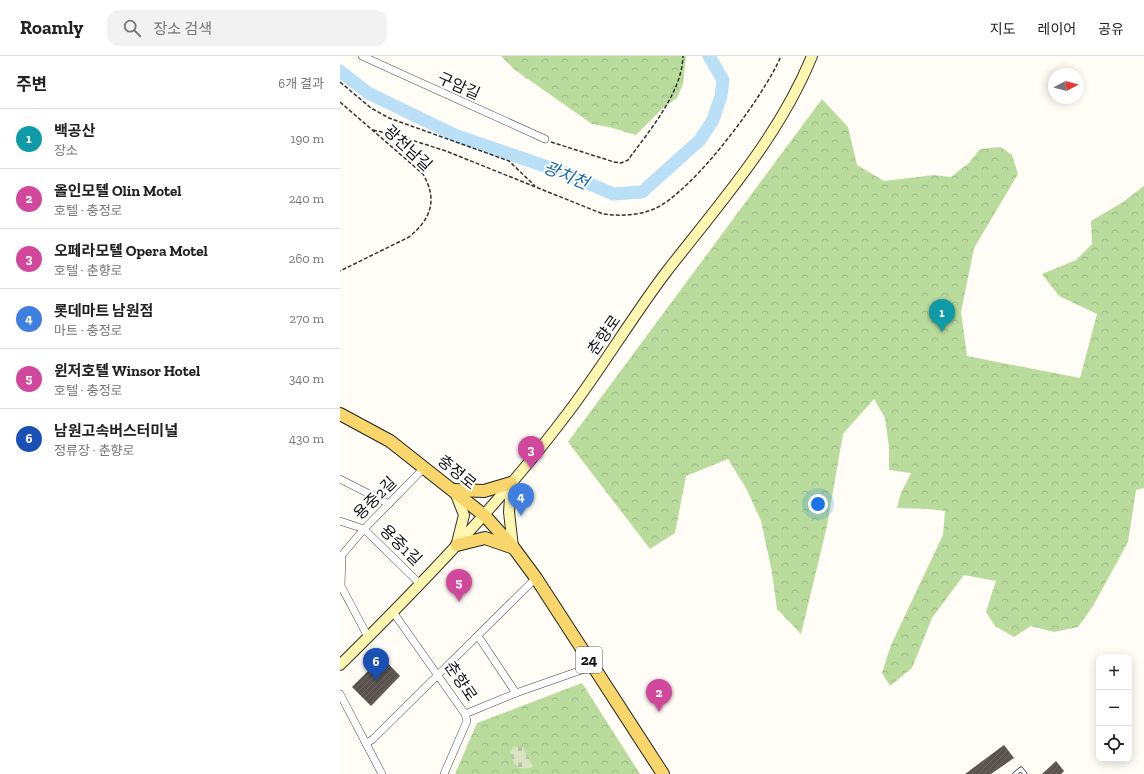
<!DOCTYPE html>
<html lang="ko">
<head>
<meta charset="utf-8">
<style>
	body { margin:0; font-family:"Zilla Slab","Noto Sans KR",serif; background:#f2f2f2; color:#222 }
	.controls { position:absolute; right:12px; bottom:12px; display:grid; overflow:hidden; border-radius:8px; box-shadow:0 2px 10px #0003 }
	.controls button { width:36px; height:36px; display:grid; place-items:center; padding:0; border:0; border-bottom:1px solid #e0e0e0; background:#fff; color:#222; font:20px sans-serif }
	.compass { position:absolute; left:708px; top:12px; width:36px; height:36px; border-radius:50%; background:#fff; box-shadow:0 2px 10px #0003; rotate:83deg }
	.you { position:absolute; left:478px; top:448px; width:14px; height:14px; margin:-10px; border:3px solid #fff; border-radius:50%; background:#1a73e8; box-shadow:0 0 0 6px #1a73e833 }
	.badge { display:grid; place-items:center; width:26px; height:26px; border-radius:50%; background:#2563eb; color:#fff; font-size:13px; font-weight:700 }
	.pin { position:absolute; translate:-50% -33px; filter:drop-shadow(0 1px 2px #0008) }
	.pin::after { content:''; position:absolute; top:21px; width:14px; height:12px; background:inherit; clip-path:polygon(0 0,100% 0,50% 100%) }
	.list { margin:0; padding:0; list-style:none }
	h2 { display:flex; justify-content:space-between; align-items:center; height:52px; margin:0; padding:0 16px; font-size:17px }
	h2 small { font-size:13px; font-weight:400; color:#767676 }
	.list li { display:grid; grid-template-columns:26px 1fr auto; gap:12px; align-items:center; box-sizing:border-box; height:60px; padding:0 16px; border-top:1px solid #e0e0e0 }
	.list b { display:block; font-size:15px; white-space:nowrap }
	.list p { margin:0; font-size:13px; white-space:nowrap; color:#767676 }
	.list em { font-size:13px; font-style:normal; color:#767676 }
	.icon { flex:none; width:22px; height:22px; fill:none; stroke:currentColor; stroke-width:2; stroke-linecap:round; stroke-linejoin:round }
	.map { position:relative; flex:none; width:804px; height:718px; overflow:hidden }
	header { display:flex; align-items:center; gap:24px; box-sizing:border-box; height:56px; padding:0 20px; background:#fff; border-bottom:1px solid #e0e0e0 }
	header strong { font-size:19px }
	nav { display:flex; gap:22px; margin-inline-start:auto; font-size:14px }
	.search { width:280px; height:36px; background:#f2f2f2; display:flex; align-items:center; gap:10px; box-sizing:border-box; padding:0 14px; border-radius:12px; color:#767676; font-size:15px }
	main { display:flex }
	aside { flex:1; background:#fff }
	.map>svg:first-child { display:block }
	.forest { fill:url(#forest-crowns) }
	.cemetery { fill:url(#cemetery-stones) }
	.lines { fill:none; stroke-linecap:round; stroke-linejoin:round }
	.river { stroke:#b9e0f7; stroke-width:13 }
	.building { fill:url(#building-hatch) }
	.lane-casing { stroke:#444; stroke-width:5 }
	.street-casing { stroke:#444; stroke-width:8 }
	.secondary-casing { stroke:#333; stroke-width:12 }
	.primary-casing { stroke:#222; stroke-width:14 }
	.path { stroke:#333; stroke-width:1.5; stroke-dasharray:4 2; stroke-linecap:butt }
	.lane { stroke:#fff; stroke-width:3.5 }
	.street { stroke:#fff; stroke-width:7 }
	.secondary { stroke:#fff6b0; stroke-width:10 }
	.primary { stroke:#f9d66b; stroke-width:12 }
	.labels { text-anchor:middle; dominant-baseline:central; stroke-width:4; stroke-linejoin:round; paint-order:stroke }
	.shield { fill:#fff; stroke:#585858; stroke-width:1 }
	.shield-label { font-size:15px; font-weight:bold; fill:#111 }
	.street-label { font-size:16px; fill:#111; stroke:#fff }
	.water-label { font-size:17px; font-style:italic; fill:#1768a6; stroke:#fff }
</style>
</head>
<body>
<header>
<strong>Roamly</strong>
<div class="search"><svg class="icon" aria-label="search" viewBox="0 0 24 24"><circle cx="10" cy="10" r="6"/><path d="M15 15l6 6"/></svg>장소 검색</div>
<nav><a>지도</a><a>레이어</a><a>공유</a></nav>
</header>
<main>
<aside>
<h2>주변<small>6개 결과</small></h2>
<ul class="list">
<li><span class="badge" style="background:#0f9aa8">1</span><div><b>백공산</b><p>장소</p></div><em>190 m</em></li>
<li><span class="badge" style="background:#d1479c">2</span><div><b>올인모텔 Olin Motel</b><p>호텔 · 충정로</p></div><em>240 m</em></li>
<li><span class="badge" style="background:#d1479c">3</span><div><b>오페라모텔 Opera Motel</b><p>호텔 · 춘향로</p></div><em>260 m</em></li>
<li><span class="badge" style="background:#3f7fe0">4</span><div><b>롯데마트 남원점</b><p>마트 · 충정로</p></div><em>270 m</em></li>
<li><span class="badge" style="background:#d1479c">5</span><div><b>윈저호텔 Winsor Hotel</b><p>호텔 · 충정로</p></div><em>340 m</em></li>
<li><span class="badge" style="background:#1a4fb4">6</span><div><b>남원고속버스터미널</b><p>정류장 · 춘향로</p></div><em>430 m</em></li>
</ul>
</aside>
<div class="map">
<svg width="804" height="718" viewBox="0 0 804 718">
	<defs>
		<pattern id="forest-crowns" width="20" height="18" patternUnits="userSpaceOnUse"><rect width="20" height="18" fill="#b9dc9c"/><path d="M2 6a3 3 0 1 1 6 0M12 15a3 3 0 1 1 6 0" fill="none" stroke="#9ebc85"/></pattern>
		<pattern id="cemetery-stones" width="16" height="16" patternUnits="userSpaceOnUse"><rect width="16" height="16" fill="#d9e3c4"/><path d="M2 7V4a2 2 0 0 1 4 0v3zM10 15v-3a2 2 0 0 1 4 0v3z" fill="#b9c2a7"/></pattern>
		<pattern id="building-hatch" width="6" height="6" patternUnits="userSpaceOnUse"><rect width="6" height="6" fill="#5a524d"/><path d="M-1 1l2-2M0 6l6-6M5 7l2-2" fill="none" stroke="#6d6662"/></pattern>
	</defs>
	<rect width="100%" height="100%" fill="#fffdf5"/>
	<!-- forest -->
	<g class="forest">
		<path d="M161,0H346L343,28L337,42L324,51L296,79L269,71L252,68L175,14Z"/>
		<path d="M482,43L508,71L517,109L544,125L594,119L611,121L630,106L640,93L661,91L672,99L678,118L634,192L621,256L627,300L740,322L757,258L719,240L702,218L736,204L752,188L751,165L783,146L804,130V432L796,434L788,486L753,550L738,571L714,576L691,570L674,581L655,570L646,556L656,525L624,519L592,562L572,612L550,630L542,617L551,589L603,479L605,455L588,453L557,452L561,437L571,417L549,414V391L545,362L534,343L503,378L487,470L461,578L437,553L432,516L421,465L407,434L388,403L346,420L335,477L310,493L228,386Z"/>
		<path d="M242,627L300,718H115L137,667Z"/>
	</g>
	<!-- cemetery -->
	<path class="cemetery" d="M174,691H183L193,711C178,716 173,709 170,695Z"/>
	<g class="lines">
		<!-- river -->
		<path class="river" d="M0,15L28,37L117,80L225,117L273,138L302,136L360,84L373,64L381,40L383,24L369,0"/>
	</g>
	<!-- building -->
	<g class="building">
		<path d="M42,601L60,620L31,650L12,631Z"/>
		<path d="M664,689L674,702L651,718H625Z"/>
		<path d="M716,705L724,715L721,718H702Z"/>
	</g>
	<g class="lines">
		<!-- lane casing -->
		<g class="lane-casing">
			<path id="lane" d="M675,718L681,713L685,718"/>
		</g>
		<!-- street casing -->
		<g class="street-casing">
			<g id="street">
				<path d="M22,0L205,83"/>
				<path d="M0,423L49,448"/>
				<path d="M0,465L24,473L79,527"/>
				<path d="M53,556L125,658L127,665L104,718"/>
				<path d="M138,580L176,637"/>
				<path d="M28,581L1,530L2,499L24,473L85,411"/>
				<path d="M0,638L42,718"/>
				<path d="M125,658L176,637L253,610"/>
				<path d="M26,688L33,683L196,522"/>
			</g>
		</g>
		<!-- secondary casing -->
		<g class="secondary-casing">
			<g id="secondary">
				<path d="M171,427L169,456L173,491"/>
				<path d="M115,436L124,459L117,487"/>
				<path d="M0,609C80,530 159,448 227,358C262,312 292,261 327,215C380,147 439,81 472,0"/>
			</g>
		</g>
		<!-- primary casing -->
		<g class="primary-casing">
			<g id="primary">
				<path d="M0,358L50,385L145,460L173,491L196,522L323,718"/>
				<path d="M114,434L144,435L171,427"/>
				<path d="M117,489L145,482L171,491"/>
			</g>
		</g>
		<!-- path -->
		<g class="path">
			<path d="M0,26L31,52L49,62L169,105L195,130"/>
			<path d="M0,46L83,118C98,144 91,163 69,181L0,215"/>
			<path d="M33,74L59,80L106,95L263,158C280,160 297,160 314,153C353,136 425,39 441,0"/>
			<path d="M211,86L274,106L281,107L288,104C309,75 342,37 343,0"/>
		</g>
		<!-- lane -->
		<use href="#lane" class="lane"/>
		<!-- street -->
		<use href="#street" class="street"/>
		<!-- secondary -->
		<use href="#secondary" class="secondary"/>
		<!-- primary -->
		<use href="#primary" class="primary"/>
	</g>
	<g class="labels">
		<!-- shield labels -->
		<rect class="shield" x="236" y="591" width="26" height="26" rx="3"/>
		<g class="shield-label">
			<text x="249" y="604">24</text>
		</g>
		<!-- street labels -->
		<g class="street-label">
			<text transform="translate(119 30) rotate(24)">구암길</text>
			<text transform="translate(68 92) rotate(43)">광천남길</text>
			<text transform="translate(264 279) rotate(-55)">춘향로</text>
			<text transform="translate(117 416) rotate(39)">충정로</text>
			<text transform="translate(35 442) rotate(-45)">용중2길</text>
			<text transform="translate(61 489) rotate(44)">용중1길</text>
			<text transform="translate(121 625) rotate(56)">춘향로</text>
		</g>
		<!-- water labels -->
		<g class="water-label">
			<text transform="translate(226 119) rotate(22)">광치천</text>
		</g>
	</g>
</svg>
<div class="controls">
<button>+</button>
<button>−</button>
<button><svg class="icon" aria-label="locate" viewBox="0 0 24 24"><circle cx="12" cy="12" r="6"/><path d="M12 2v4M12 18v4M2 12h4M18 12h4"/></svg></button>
</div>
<svg class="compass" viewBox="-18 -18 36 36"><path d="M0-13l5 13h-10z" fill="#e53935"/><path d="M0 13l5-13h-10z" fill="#767676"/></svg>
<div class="you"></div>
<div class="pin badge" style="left:602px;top:276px;background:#0f9aa8">1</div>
<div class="pin badge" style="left:319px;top:656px;background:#d1479c">2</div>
<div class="pin badge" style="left:191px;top:413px;background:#d1479c">3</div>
<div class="pin badge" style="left:181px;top:460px;background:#3f7fe0">4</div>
<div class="pin badge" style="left:119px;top:546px;background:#d1479c">5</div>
<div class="pin badge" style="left:36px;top:625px;background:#1a4fb4">6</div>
</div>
</main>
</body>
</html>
